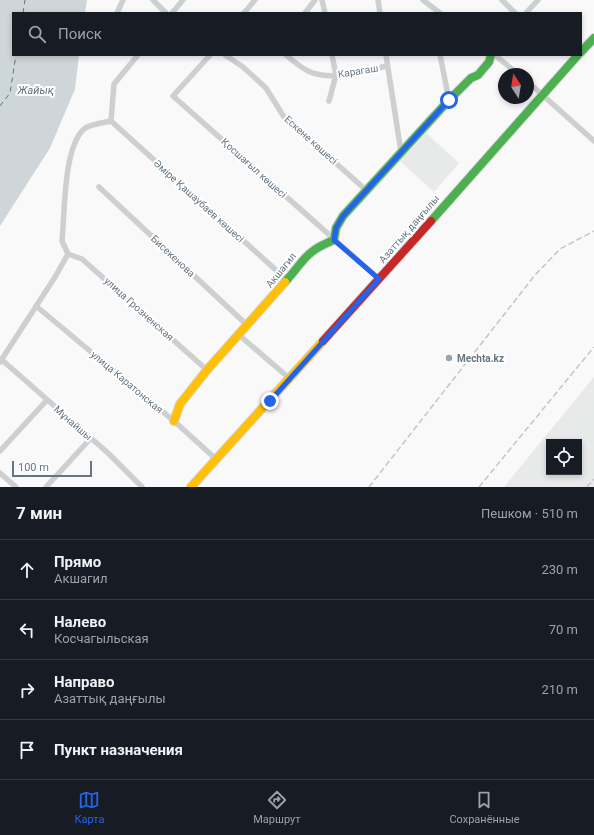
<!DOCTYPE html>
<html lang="ru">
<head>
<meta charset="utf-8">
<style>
	body { margin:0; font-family:Roboto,sans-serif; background:#20242c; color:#f1f3f6 }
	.controls { position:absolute; right:12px; bottom:12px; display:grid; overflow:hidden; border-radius:0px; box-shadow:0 2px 6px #0003 }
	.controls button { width:36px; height:36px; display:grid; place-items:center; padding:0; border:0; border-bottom:1px solid #363941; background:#171b24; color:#f1f3f6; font:20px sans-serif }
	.compass { position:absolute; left:498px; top:68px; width:36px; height:36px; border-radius:50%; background:#171b24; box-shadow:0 2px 6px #0003; rotate:348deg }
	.scale { position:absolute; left:12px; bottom:10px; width:80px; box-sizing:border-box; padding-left:4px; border:2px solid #657683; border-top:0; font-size:11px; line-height:14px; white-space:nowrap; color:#657683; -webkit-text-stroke:3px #fff; paint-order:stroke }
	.stop { position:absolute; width:12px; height:12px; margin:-9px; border:3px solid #2563eb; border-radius:50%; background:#fff }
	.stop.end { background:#2563eb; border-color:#fff; box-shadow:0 1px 4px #0008 }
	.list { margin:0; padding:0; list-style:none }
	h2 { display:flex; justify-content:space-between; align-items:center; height:52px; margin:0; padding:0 16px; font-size:17px }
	h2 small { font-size:13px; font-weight:400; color:#9ea1a6 }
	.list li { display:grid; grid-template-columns:26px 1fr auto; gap:12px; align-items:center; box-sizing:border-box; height:60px; padding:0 16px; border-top:1px solid #363941 }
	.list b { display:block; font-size:15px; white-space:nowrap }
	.list p { margin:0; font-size:13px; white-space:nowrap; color:#9ea1a6 }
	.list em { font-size:13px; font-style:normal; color:#9ea1a6 }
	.icon { flex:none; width:22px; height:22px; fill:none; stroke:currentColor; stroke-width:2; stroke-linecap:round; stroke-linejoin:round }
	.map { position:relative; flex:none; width:594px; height:487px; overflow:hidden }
	.search { position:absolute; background:#171b24; box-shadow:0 2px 6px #0003; left:12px; right:12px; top:12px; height:44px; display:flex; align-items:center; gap:10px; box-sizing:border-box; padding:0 14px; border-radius:0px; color:#9ea1a6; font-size:15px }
	.sheet { height:292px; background:#171b24 }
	nav { display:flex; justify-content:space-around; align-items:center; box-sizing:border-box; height:56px; border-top:1px solid #363941; background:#171b24; font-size:11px; color:#9ea1a6 }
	nav a { display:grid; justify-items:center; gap:2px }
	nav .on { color:#2563eb }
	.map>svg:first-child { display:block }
	.built { fill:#e8e9e9; fill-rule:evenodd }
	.water { fill:#ced6d9 }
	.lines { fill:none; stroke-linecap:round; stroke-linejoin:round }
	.ferry { stroke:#60757c; stroke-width:1; stroke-dasharray:5 4; stroke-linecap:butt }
	.fast-casing { stroke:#d5d6d7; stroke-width:10 }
	.slow-casing { stroke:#d5d6d7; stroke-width:10 }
	.jam-casing { stroke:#d5d6d7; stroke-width:10 }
	.street { stroke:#cecfd0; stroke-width:5.5 }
	.fast { stroke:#4caf50; stroke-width:8 }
	.slow { stroke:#ffc107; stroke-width:8 }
	.jam { stroke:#c62828; stroke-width:8 }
	.rail { stroke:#c3c5c6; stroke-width:1.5; stroke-dasharray:6 3; stroke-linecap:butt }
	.route { stroke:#2563eb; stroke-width:5 }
	.poi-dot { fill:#99a4ac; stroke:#fff; stroke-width:1.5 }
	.labels { text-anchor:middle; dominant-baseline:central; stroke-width:4; stroke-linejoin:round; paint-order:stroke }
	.street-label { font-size:10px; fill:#657683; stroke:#fff }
	.poi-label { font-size:10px; font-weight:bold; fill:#657683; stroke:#fff; text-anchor:start }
	.water-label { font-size:11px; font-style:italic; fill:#60757c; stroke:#fff }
</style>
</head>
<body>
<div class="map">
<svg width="594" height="487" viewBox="0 0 594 487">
	<rect width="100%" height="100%" fill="#f9f9f9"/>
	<!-- built -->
	<g class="built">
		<path d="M426,133L459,163L434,192L400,161Z"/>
		<path d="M594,377V487H504ZM549,442H579V472H549Z"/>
	</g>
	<!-- water -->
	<path class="water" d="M0,0H87L85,13H13V55H79L75,89L50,148L0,226Z"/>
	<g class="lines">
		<!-- ferry -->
		<g class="ferry">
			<path d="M23,13L25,0"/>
			<path d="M0,106L10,93L16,55"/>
		</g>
		<!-- fast casing -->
		<g class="fast-casing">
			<g id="fast">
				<path d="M581,52L594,38"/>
				<path d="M431,221L578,55"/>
				<path d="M285,282C305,260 304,252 334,240L336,228L343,216L449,100L471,78L478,75L489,62L491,55"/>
			</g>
		</g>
		<!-- slow casing -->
		<g class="slow-casing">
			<g id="slow">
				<path d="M174,421L180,404L207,370L285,282"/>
				<path d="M191,487L323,341"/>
			</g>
		</g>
		<!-- jam casing -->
		<g class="jam-casing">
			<path id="jam" d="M323,341L431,221"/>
		</g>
		<!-- street -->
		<g class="street">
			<path d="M153,0L166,13"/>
			<path d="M322,0L325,13"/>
			<path d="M378,0L380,13"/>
			<path d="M423,0L440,13"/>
			<path d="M502,0L515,13"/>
			<path d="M117,13L123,0"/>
			<path d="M172,13L183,0"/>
			<path d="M244,13L255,0"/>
			<path d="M305,13L315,0"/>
			<path d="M526,13L538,0"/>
			<path d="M210,55L173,96L379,279"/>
			<path d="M225,55L243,67L266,88L284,117L366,190"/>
			<path d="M286,55C293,61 300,67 308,71C331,82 364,71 387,66"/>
			<path d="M386,55L401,152"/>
			<path d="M440,55L449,100"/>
			<path d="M495,55L518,74"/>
			<path d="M528,82L594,141"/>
			<path d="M329,101L336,75L332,55"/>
			<path d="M111,121L287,280"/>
			<path d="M111,121L114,84L138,55"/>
			<path d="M99,187L247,325"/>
			<path d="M68,254L82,259L207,370"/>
			<path d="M36,306L174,421L217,460"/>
			<path d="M239,335L289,378"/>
			<path d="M2,360L108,453L142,487"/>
			<path d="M0,362L55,277L68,254L62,241C65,213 63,148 84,129C90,124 103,123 111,121"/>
			<path d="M0,451L47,400"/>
			<path d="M0,473L16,487"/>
			<path d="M46,487L91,438"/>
		</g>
		<!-- fast -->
		<use href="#fast" class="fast"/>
		<!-- slow -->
		<use href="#slow" class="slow"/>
		<!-- jam -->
		<use href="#jam" class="jam"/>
		<!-- rail -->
		<g class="rail">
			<path d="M369,487L535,275L560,249L594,231"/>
			<path d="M479,487L594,347"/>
			<path d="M587,487L594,479"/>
		</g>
	</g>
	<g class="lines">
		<!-- route -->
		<path class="route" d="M270,401L379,279L334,240L336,228L343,216L449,100"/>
	</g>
	<!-- markers -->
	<circle class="poi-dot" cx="449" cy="358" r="4"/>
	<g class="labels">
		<!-- street labels -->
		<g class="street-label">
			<text transform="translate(358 71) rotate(-9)">Карагаш</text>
			<text transform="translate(311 140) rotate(42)">Ескене көшесі</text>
			<text transform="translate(254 168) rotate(42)">Қосшағыл көшесі</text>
			<text transform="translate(199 201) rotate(42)">Әміре Қашаубаев көшесі</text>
			<text transform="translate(409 229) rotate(-49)">Азаттық даңғылы</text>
			<text transform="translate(173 256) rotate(43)">Бисекенова</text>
			<text transform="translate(281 270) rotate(-51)">Акшагил</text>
			<text transform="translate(139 309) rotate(42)">улица Грозненская</text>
			<text transform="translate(127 382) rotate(40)">улица Каратонская</text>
			<text transform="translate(73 423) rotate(41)">Мұнайшы</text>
		</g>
		<!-- poi labels -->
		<g class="poi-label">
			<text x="457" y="358">Mechta.kz</text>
		</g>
		<!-- water labels -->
		<g class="water-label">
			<text x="36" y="90">Жайық</text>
		</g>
	</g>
</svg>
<div class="controls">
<button><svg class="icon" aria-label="locate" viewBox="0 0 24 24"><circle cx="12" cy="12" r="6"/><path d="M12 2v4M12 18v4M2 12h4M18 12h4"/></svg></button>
</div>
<svg class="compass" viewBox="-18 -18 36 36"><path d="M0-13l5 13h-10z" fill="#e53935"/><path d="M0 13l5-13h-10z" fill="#9ea1a6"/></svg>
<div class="scale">100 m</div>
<div class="stop" style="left:449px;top:100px"></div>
<div class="stop end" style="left:270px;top:401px"></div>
<div class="search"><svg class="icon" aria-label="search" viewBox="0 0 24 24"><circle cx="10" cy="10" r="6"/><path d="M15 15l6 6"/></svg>Поиск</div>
</div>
<section class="sheet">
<h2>7 мин<small>Пешком · 510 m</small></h2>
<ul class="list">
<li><svg class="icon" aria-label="ahead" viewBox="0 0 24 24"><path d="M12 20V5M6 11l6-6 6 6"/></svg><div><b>Прямо</b><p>Акшагил</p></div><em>230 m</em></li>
<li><svg class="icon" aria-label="left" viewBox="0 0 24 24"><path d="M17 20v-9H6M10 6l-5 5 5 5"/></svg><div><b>Налево</b><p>Косчагыльская</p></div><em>70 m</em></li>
<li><svg class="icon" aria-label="right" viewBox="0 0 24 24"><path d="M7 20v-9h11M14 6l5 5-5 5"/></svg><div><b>Направо</b><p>Азаттық даңғылы</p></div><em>210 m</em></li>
<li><svg class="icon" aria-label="arrive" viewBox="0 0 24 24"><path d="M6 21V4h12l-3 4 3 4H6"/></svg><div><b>Пункт назначения</b></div></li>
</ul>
</section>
<nav>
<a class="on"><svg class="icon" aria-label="map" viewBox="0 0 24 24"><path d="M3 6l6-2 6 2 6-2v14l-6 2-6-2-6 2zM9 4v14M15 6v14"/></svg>Карта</a>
<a><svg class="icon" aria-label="directions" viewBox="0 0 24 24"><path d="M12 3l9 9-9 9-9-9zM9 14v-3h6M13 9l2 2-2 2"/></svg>Маршрут</a>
<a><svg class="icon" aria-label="saved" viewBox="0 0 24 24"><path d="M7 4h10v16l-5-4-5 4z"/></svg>Сохранённые</a>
</nav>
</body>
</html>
